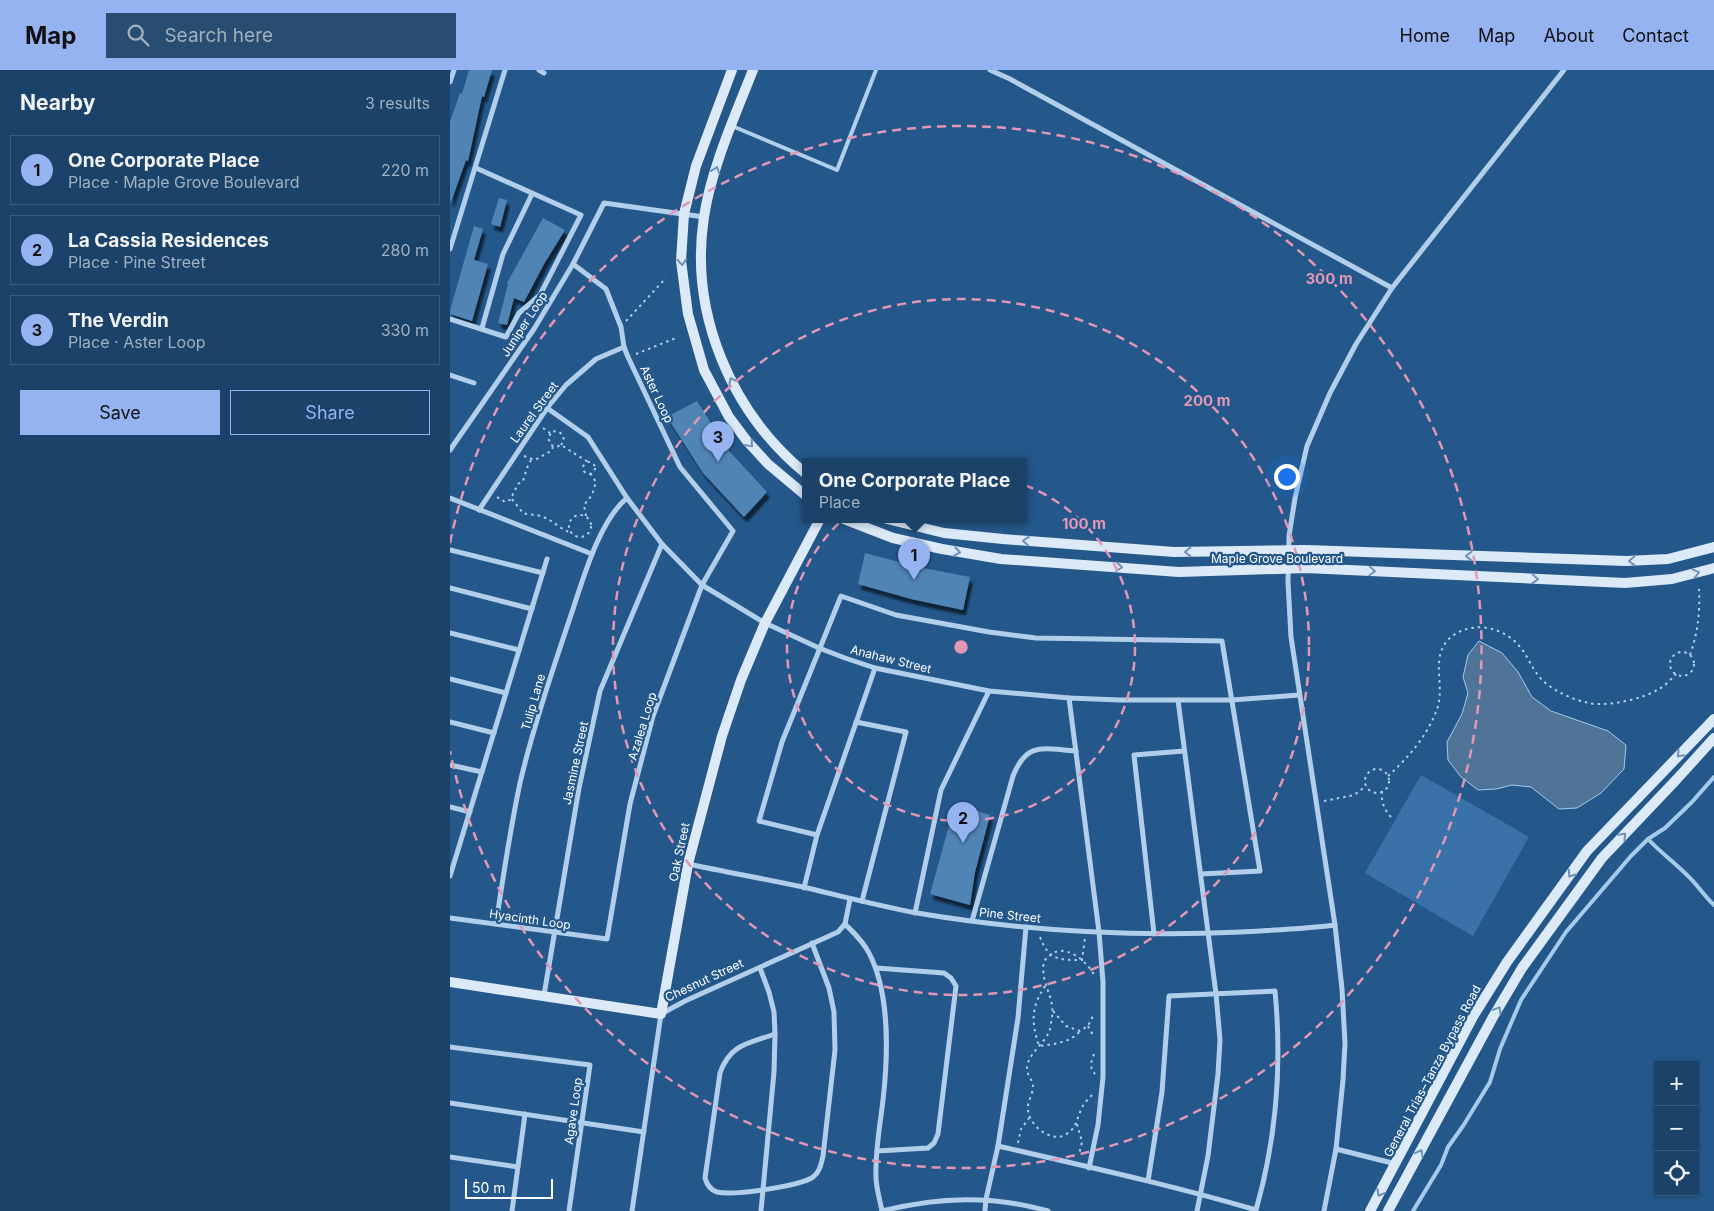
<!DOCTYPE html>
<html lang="en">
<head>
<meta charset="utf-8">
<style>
	body { margin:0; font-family:Inter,sans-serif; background:#284d71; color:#f1f3f6 }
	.controls { position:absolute; right:15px; bottom:15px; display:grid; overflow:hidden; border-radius:0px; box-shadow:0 1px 4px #0004 }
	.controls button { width:45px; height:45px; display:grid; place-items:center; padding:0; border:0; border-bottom:1px solid #395b7c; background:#1b4268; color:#f1f3f6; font:25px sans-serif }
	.scale { position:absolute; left:15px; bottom:12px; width:88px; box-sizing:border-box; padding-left:5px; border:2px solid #fff; border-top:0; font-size:14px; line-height:18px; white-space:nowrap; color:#fff; -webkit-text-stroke:4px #24588b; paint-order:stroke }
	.you { position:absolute; left:836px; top:406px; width:18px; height:18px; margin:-12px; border:4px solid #fff; border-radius:50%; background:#1a73e8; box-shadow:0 0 0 8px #1a73e833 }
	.badge { display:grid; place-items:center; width:32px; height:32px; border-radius:50%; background:#95b2f1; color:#111; font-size:16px; font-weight:700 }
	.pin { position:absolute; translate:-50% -41px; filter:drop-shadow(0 1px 2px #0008) }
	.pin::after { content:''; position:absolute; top:26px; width:18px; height:15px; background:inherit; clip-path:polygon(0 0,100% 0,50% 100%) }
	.popup { position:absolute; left:352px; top:388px; width:225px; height:65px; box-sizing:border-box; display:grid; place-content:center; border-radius:0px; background:#1b4268; filter:drop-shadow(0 1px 4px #0005); font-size:16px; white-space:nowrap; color:#a0b0c0 }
	.popup b { font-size:19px; color:#f1f3f6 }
	.popup::after { content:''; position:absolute; left:50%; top:100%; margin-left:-10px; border:10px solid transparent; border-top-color:#1b4268 }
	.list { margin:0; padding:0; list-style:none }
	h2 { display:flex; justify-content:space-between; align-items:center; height:65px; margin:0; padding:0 20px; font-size:21px }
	h2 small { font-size:16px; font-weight:400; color:#a0b0c0 }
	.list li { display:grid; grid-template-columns:32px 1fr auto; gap:15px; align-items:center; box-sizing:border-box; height:70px; margin:0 10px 10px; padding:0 10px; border:1px solid #395b7c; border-radius:0px }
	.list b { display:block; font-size:19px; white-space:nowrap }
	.list p { margin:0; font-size:16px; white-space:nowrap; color:#a0b0c0 }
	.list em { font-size:16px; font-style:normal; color:#a0b0c0 }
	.actions { display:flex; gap:10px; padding:15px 20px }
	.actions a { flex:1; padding:11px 0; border:1px solid #95b2f1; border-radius:0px; text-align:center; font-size:18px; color:#95b2f1 }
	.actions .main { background:#95b2f1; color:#111 }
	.icon { flex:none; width:28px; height:28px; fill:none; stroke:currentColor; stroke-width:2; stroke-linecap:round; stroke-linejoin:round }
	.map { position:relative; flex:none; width:1264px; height:1141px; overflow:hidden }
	header { display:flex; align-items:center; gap:30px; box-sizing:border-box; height:70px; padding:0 25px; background:#95b2f1; color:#111 }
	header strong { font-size:24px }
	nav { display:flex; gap:28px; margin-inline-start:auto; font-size:18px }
	.search { width:350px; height:45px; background:#284d71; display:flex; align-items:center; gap:12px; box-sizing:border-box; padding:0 18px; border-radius:0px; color:#a0b0c0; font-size:19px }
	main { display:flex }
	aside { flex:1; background:#1b4268 }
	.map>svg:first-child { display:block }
	.green { fill:#3872a8 }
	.water { fill:#4f7498; stroke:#a5cbeb }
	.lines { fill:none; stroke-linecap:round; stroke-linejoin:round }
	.stream { stroke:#a5cbeb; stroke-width:4 }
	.building { fill:#5084b4; filter:url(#shadow) }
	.path { stroke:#b1cfea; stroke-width:2; stroke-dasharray:2.5 4; stroke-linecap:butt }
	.lane { stroke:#b1cfea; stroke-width:4 }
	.street { stroke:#b1cfea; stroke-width:5 }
	.secondary { stroke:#dceaf8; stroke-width:10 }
	.oneway { stroke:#6e92b7 }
	.ring { fill:none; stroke:#e497b5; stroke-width:2.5; stroke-dasharray:9 6 }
	.labels { text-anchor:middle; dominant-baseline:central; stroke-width:4.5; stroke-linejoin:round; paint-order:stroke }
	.street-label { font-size:12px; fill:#fff; stroke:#24588b }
	.centre { fill:#e497b5; stroke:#24588b; stroke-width:2.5 }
	.ring-label { font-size:15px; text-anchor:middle; font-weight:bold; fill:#e497b5; stroke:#24588b; stroke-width:4.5; stroke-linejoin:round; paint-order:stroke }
</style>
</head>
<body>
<header>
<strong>Map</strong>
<div class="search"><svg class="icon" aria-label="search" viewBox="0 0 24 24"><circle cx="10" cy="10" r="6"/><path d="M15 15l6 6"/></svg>Search here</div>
<nav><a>Home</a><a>Map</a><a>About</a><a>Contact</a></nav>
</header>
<main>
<aside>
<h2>Nearby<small>3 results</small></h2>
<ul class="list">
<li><span class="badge">1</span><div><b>One Corporate Place</b><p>Place · Maple Grove Boulevard</p></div><em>220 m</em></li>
<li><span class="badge">2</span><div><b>La Cassia Residences</b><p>Place · Pine Street</p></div><em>280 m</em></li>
<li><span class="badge">3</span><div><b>The Verdin</b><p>Place · Aster Loop</p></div><em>330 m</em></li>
</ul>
<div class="actions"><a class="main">Save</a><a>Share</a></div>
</aside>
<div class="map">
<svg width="1264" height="1141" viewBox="0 0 1264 1141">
	<defs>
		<filter id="shadow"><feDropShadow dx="3" dy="5.5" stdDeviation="1" flood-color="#0009"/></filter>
	</defs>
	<rect width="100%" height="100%" fill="#24588b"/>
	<!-- green -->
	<path class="green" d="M971,705L1079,767L1023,866L915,803Z"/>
	<!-- water -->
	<path class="water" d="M1029,571L1052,583L1068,602L1082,627L1101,641L1158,661L1176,675L1174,699L1151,723L1127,738L1109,739L1081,717L1062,715L1046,719L1028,720L1011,707L998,690L997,672L1012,644L1018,623L1013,607L1018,585Z"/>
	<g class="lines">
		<!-- stream -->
		<g class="stream">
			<path d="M1198,769C1211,783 1224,792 1237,805C1247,814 1254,826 1264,835"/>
			<path d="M963,1141L991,1095L998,1077L1013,1056L1040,1012L1050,979L1071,930L1116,862L1181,786L1198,769L1215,758L1242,732L1264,707"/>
		</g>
	</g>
	<!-- building -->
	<g class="building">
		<path d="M19,0H42L34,27L32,26L18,91L16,90L1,132H0V52L10,23L12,24Z"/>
		<path d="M49,128L57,130L50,157L41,154Z"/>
		<path d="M93,148L115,160L94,194L74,232L64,228L57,255L48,253L58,214L57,213Z"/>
		<path d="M24,156L33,159L24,190L38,194L22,251L0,244V241Z"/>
		<path d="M247,331L279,381L317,422L294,447L253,403L217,347Z"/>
		<path d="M415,483L468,497L520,507L513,540L461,529L408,514Z"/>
		<path d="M505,734L540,745L525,802L520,835L480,824Z"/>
	</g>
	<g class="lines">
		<!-- path -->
		<g class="path">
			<path d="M176,251L216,208"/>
			<path d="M186,284L226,268"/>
			<path d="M93,358L100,363"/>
			<path d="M111,375L114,371L113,365L109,362L102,361L98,368L101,375L106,377L111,375L138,392"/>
			<path d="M74,386L85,390L101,381L103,377"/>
			<path d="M81,390L77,398L73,411L68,414L61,428L73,443C79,445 87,444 93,447C104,451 110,459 121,463"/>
			<circle cx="139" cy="398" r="6"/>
			<path d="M47,427L55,432L62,429"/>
			<circle cx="130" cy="456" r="11"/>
			<path d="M136,446L134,435L142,425L146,412L140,403"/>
			<circle cx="1232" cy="594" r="12"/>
			<path d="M1240,585C1248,562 1250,543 1249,519"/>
			<circle cx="927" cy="711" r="12"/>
			<path d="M938,706C959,687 979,664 988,636C995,612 977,580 1007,563C1029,551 1056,559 1071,578C1080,590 1085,606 1098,615C1110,624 1125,630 1139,633C1157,637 1193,629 1209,619C1215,616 1221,609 1226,604"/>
			<path d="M932,721C931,732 934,740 942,748"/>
			<path d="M874,731L904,725L916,716"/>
			<path d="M590,867C599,891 610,890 632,890L635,868"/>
			<path d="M595,916C581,938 581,951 589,976C604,974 620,973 630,961"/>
			<path d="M603,941L616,956L630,961L638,956L644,944"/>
			<path d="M638,956L644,967"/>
			<path d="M644,984C641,992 639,997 645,1004"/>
			<path d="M642,1025C638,1029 633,1034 631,1040C626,1050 627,1058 615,1065C600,1073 576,1053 578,1037C578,1030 584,1022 583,1015C582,1009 576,1004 577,997C579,983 593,975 599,962C601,958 601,951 602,947C605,925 590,915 594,891C598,887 602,883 608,881C622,879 638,893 644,905"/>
			<path d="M627,1054L632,1072L629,1085"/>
			<path d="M568,1073L571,1059L579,1048"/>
		</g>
		<!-- lane -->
		<path class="lane" d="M282,56L387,100L426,0"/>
		<!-- street -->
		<g class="street">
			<path d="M89,0L94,3"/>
			<path d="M540,0L560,9L942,218"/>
			<path d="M0,12L4,0"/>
			<path d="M0,179L55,0"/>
			<path d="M0,249L56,267L69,243L90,225L131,145L26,98"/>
			<path d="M32,258L53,184L82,124"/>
			<path d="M0,305L24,313"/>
			<path d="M97,338L138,367L177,428L212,474L252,515L315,553L369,578L395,588L425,598L539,621L619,628L670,630H782L849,625"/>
			<path d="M0,380L84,259L123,194L154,133L254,147"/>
			<path d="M0,428L142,484"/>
			<path d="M29,440L97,338L116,315L146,289L174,277"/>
			<path d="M0,480L93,503"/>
			<path d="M0,518L82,539"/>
			<path d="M0,563L69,580"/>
			<path d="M0,609L56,623"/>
			<path d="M619,628L649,862L653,912V1007L648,1055L639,1098"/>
			<path d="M728,630L766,924L770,970L768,1004L758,1086L747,1141"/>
			<path d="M0,652L44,663"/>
			<path d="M406,652L456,662L412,831"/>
			<path d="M0,695L32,702"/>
			<path d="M0,737L20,742"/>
			<path d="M367,765L309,751L332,672L391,526L446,545L539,562L586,568L772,571L810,801L751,804"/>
			<path d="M238,794C276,802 315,809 353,817C391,826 429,836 467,843C574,861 683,867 791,862C823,860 854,859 885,855"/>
			<path d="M0,806L97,489"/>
			<path d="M354,818L367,765L425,598"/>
			<path d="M465,843L491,720L539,621"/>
			<path d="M0,848L157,869L180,734L203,646L252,515L283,461L230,397L178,287L174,277L171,257L156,219L123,194"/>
			<path d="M522,851L563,706C577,671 593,679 626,681"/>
			<path d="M46,854C53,807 60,760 70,713C84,654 104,596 123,539C134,506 150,450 177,428"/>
			<path d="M395,854C404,863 413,871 419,883C440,923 438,986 433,1030C430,1056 425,1081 426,1107C426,1118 430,1130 432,1141"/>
			<path d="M704,864L684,685L734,681"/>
			<path d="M310,898L319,922L324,942L325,964L324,1002L311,1141"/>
			<path d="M426,898L494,903L501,908L506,916L488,1064L484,1073L478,1078L427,1081"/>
			<path d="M94,925L129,718L150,621L212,474"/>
			<path d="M325,964C299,973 280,974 270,1003L255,1108C257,1115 260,1120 267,1122C283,1126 351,1116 363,1107C370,1102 371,1094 373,1086L385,980L384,942L379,918L362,873"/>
			<path d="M0,977L140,995L119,1141"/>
			<path d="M0,1033L194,1062"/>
			<path d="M548,1076C634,1096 721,1115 806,1140C826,1070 832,994 825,921L719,926L712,1022L698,1111"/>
			<path d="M886,1079L946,1094"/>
			<path d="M0,1087L68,1097"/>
			<path d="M62,1141L75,1044"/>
			<path d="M182,1141L211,944L235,931L388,862L395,854L400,829"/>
			<path d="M432,1141C489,1127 541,1125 598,1141"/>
			<path d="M535,1141L536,1129L548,1076L568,948L576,857"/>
			<path d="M874,1141L886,1079L893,1010L895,973L892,919L885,855L841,567L838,512L839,466L845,428L857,376L880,323L906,274L942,218L1114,0"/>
		</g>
		<!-- secondary -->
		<g class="secondary">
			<path d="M282,0L246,96L234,144L231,191L238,244L254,300L279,347L297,371L318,394L355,425"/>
			<path d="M303,0C285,46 261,99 254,147C239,243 281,342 355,403"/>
			<path d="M394,449L443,468L492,479L551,489L729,502L856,498L1175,513L1222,509L1264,498"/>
			<path d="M437,449L494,463L553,469L724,482L856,480L1176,491L1218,489L1264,477"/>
			<path d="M0,912L211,944L238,794L272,666L291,610L315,553L370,449"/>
			<path d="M920,1141L1024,945L1057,892L1137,781L1264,649"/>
			<path d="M938,1141L1043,947L1072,898L1152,788L1227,709L1264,668"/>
		</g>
	</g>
	<!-- one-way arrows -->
	<defs><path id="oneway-chevron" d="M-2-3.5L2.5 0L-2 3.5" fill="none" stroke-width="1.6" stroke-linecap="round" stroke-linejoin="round" transform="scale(1.25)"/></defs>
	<g class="oneway">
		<use href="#oneway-chevron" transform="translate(266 100) rotate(-71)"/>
		<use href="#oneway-chevron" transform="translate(232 192) rotate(87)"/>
		<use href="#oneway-chevron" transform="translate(282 311) rotate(-117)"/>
		<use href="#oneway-chevron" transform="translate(300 374) rotate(49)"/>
		<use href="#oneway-chevron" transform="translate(576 471) rotate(-176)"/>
		<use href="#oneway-chevron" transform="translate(507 482) rotate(9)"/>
		<use href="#oneway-chevron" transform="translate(738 482) rotate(179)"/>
		<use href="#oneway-chevron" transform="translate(1019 486) rotate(-178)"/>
		<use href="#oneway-chevron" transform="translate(1182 491) rotate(179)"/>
		<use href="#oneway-chevron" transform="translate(669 497) rotate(4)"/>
		<use href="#oneway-chevron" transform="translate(922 501) rotate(3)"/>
		<use href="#oneway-chevron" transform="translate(1246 503) rotate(-15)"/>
		<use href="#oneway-chevron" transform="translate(1085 509) rotate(3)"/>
		<use href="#oneway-chevron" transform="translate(1230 684) rotate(134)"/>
		<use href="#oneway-chevron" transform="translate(1173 766) rotate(-46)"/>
		<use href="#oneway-chevron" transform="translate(1121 804) rotate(126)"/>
		<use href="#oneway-chevron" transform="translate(1048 940) rotate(-59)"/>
		<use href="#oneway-chevron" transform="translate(970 1083) rotate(-61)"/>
		<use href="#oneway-chevron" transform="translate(930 1123) rotate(119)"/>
	</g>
	<!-- distance rings -->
	<g class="ring">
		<circle cx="511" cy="577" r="174"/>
		<circle cx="511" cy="577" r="348"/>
		<path d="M0 473A521 521 0 1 1 0 681"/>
	</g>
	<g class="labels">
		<!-- street labels -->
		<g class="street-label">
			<text transform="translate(74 254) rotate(-57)">Juniper Loop</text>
			<text transform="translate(207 324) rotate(65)">Aster Loop</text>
			<text transform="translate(84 342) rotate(-54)">Laurel Street</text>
			<text x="827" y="488">Maple Grove Boulevard</text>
			<text transform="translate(441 589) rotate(14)">Anahaw Street</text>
			<text transform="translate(83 632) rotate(-74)">Tulip Lane</text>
			<text transform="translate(192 656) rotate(-73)">Azalea Loop</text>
			<text transform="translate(125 693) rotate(-78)">Jasmine Street</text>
			<text transform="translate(229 782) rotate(-78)">Oak Street</text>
			<text transform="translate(560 845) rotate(6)">Pine Street</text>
			<text transform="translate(80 849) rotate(8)">Hyacinth Loop</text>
			<text transform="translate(254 910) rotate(-25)">Chesnut Street</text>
			<text transform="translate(982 1001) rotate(-62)">General Trias–Tanza Bypass Road</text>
			<text transform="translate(123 1041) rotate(-82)">Agave Loop</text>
		</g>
	</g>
	<circle cx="511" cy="577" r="8" class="centre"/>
	<g class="ring-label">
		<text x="879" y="214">300 m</text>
		<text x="757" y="336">200 m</text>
		<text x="634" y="459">100 m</text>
	</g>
</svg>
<div class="controls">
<button>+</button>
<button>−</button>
<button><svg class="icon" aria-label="locate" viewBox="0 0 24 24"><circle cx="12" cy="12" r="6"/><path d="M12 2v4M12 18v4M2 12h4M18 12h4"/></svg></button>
</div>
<div class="scale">50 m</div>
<div class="you"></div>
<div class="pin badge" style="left:464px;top:510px">1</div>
<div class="popup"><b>One Corporate Place</b>Place</div>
<div class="pin badge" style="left:513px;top:773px">2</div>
<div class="pin badge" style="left:268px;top:392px">3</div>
</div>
</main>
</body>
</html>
